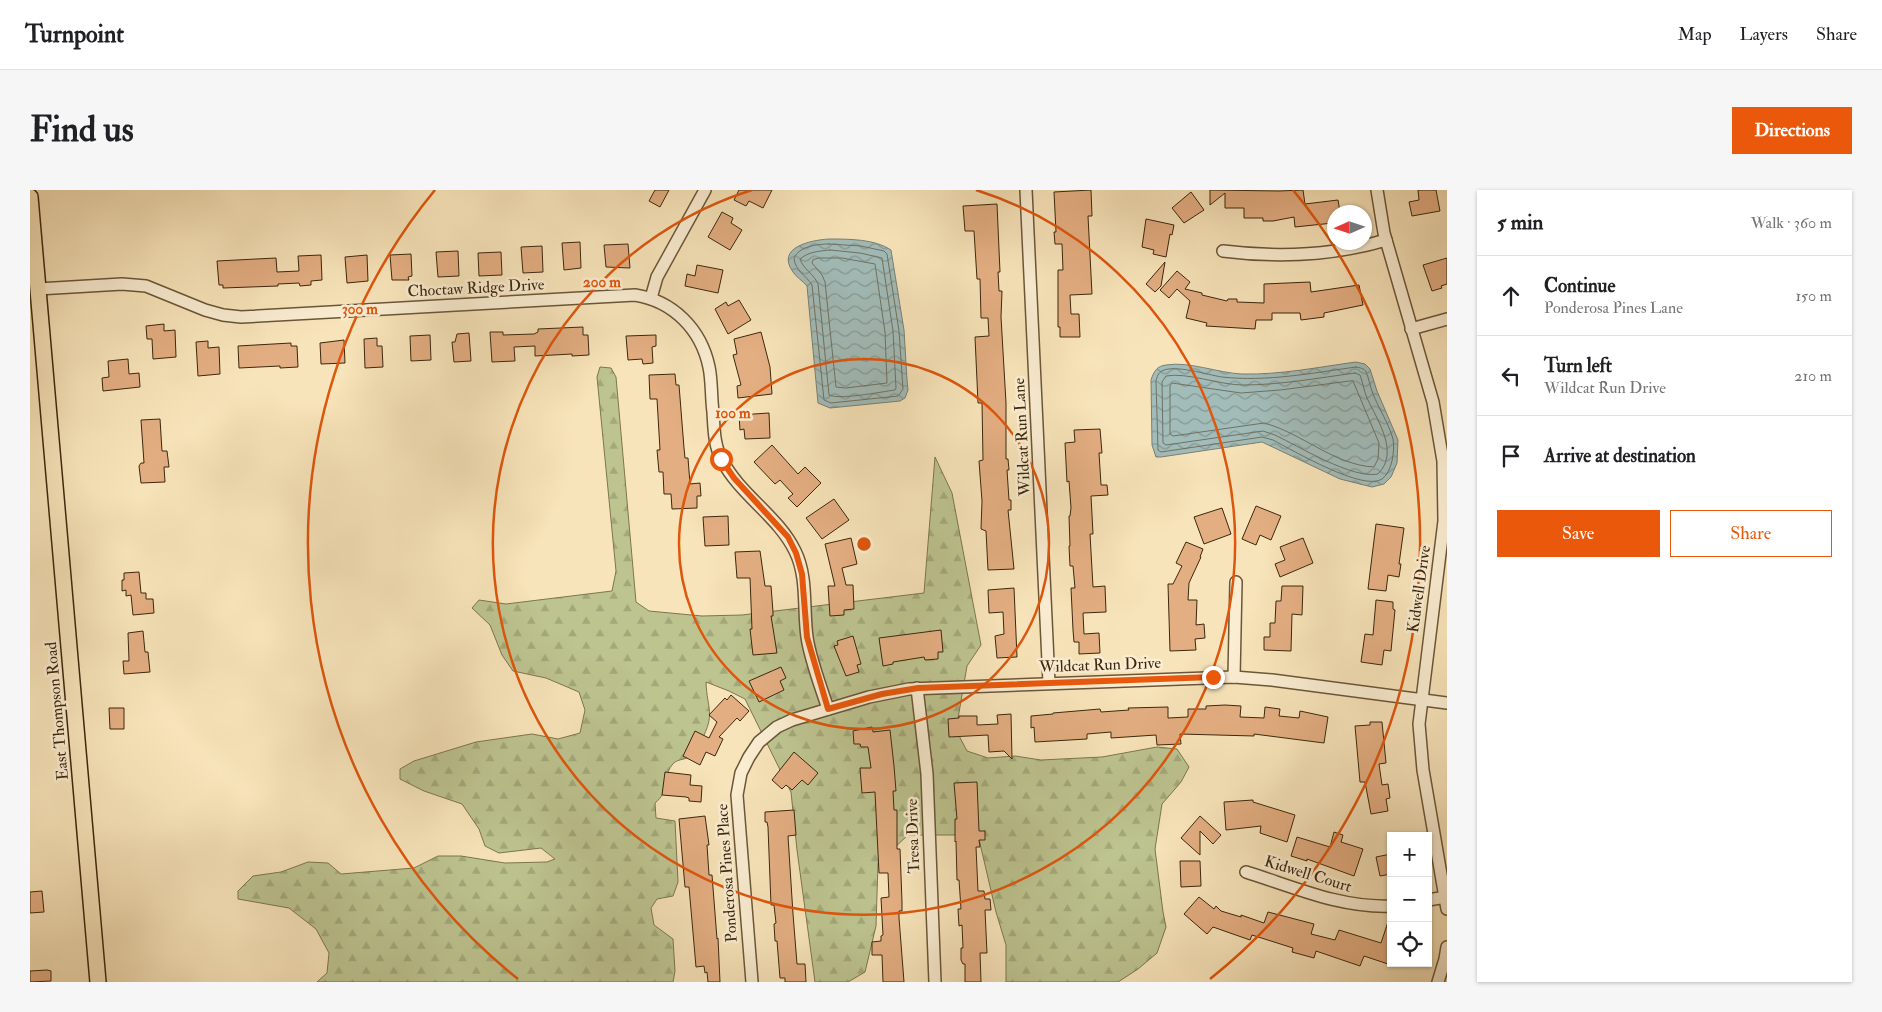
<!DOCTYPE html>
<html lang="en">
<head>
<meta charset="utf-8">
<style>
	body { margin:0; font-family:"IM FELL Double Pica",serif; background:#f6f6f6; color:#202124 }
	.controls { position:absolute; right:15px; bottom:15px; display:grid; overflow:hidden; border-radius:0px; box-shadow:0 1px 4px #0004 }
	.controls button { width:45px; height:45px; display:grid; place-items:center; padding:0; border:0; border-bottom:1px solid #e0e0e0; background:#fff; color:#202124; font:25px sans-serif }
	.compass { position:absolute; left:1297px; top:15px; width:45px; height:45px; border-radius:50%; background:#fff; box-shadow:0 1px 4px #0004; rotate:267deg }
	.stop { position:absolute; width:15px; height:15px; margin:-11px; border:4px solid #ea580c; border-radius:50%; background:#fff }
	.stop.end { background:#ea580c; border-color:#fff; box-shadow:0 1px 5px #0008 }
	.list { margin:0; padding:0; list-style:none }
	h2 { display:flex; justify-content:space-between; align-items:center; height:65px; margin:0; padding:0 20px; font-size:21px }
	h2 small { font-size:16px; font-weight:400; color:#757577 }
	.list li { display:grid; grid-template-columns:32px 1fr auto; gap:15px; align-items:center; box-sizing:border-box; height:80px; padding:0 20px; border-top:1px solid #e0e0e0 }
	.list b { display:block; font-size:19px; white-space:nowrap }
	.list p { margin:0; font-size:16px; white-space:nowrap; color:#757577 }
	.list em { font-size:16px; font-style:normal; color:#757577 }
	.actions { display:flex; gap:10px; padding:15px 20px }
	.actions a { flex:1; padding:11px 0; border:1px solid #ea580c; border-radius:0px; text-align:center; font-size:18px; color:#ea580c }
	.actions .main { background:#ea580c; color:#fff }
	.icon { flex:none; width:28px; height:28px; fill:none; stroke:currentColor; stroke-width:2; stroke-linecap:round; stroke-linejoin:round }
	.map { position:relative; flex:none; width:1417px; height:792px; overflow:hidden; border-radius:0px }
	header { display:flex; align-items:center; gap:30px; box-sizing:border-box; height:70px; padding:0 25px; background:#fff; border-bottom:1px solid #e0e0e0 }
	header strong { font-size:24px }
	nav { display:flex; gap:28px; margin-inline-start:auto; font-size:18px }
	.intro { display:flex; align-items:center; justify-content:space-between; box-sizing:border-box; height:120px; padding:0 30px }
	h1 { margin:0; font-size:35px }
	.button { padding:12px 22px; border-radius:0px; background:#ea580c; color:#fff; font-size:18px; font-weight:700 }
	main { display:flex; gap:30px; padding:0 30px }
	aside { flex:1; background:#fff; border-radius:0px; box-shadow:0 1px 4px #0004 }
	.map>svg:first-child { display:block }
	.forest { fill:url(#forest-firs); stroke:#7c764e }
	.water { fill:url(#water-waves); stroke:#798074 }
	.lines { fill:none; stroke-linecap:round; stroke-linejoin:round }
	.shore { stroke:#6f7263; stroke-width:1 }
	.building { fill:#e3ae82; stroke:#3c270d }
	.minor-casing { stroke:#6b5638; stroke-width:14 }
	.major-casing { stroke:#3c270d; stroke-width:18 }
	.minor { stroke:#faedd2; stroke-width:11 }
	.major { stroke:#f8e4ba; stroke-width:15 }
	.route { stroke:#ea580c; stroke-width:6 }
	.ring { fill:none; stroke:#df560c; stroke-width:2.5 }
	.labels { text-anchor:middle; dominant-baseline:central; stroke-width:5; stroke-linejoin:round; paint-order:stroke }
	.street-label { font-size:16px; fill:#3c270d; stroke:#faedd2 }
	.centre { fill:#df560c; stroke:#faedd2; stroke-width:2.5 }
	.ring-label { font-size:15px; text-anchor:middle; font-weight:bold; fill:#df560c; stroke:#faedd2; stroke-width:5; stroke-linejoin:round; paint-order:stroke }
</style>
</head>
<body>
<header>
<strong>Turnpoint</strong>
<nav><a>Map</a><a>Layers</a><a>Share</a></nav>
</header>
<div class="intro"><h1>Find us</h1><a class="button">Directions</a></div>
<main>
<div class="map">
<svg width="1417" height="792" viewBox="0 0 1417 792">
	<defs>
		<pattern id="forest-firs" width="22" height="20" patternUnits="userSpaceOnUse" patternTransform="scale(1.25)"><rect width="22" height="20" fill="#bdc490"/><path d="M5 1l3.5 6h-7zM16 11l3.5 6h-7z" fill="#a3a87b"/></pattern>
		<pattern id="water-waves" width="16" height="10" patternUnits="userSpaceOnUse" patternTransform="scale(1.25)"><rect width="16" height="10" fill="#a2bcb9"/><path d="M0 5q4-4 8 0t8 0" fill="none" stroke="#859995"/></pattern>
	</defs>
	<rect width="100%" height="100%" fill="#f8e4ba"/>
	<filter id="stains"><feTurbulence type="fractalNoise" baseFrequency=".004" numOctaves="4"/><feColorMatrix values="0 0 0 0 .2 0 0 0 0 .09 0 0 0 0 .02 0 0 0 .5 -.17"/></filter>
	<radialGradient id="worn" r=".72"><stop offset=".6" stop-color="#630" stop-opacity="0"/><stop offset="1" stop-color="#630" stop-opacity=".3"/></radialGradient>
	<!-- forest -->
	<path class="forest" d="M570,177L581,178L586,187L606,412L619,421L672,426L712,425L894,403L905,267L922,303L951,455L937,476L926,540L937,561L958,568L985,566L1011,570L1072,567L1127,557L1147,559L1159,577L1151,592L1132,614L1125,659L1133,722L1136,737L1127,763L1108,779L1088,792H976V755L966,722L948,645H878L848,673L846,736L835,782L818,792H785L767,660L761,602L715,509L699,501L676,492C677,520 686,523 671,551C668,556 664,563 659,567C654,570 646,569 642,575C632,588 640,601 625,613L626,628L645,631L648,692L643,706L627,709L621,718L624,735L643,749L645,781L643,792H287L297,783L299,763L286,739L259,718L208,709V701L223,686L251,682L278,672L298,673L311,684L384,678L408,666H431L475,673L517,672L525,669L511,658L469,663L455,656L449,639L432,614L394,601L370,589V579L384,571L446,552L502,544L528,549L550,543L555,520L549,502L516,488L483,481L472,465L460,435L442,418L449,410L476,414L582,401L586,381L567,187Z"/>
	<!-- water -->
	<g class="water">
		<path d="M799,49C819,49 845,49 861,60L874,140L877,190L878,200L875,208L870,211L800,218L788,213L777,96C773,91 766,87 763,82C745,57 782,50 799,49Z"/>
		<path d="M1326,172L1335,174L1340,179L1347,201L1368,250L1367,273L1361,287L1354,294L1342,297L1310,289L1232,252L1131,267H1126L1122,255L1121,190C1124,181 1127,176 1136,175C1159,171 1188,183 1212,184C1250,185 1289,177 1326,172Z"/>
	</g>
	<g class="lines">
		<!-- shore -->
		<g class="shore">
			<path d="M799,54L831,56L854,61L857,64L869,141L873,199L868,206L801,213L794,210L782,95C776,85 765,81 764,68C769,56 788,54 799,54Z"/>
			<path d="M800,60L830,63L852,68L863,141L866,198L865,200C850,202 811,210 799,205L788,94C784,84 773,79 770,69C778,62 789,61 800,60Z"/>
			<path d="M789,68H812L845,74L855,142L857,193L816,198L806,197L795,92L792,85L782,73L783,70Z"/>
			<path d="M1326,177C1330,178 1334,178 1336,182C1339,188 1340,197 1343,204C1349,219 1359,234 1363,249C1365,261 1362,282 1352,289C1334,302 1262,260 1243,250L1232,247L1131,262L1128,260L1126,191C1127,187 1128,183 1132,181C1144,174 1178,185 1192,187C1237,192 1282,183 1326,177Z"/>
			<path d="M1325,183L1330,185C1333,193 1334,201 1337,208C1347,230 1370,262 1348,284C1322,289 1270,257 1245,245L1233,241L1136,255L1133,253L1132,192L1136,186C1157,182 1189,195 1213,195C1250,195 1288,188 1325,183Z"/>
			<path d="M1323,191L1349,253L1348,269L1344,277C1304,275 1272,243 1234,233L1143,246L1140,244V196L1142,193L1211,203L1250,200Z"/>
		</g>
	</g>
	<!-- building -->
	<g class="building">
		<path d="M625,0H639L630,17L619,11Z"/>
		<path d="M709,0H742L733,18L719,11L716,16L704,10Z"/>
		<path d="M1061,0L1062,26H1058L1062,104L1040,105L1041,124H1049L1050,147H1030V137H1028V80H1033L1032,54H1025L1024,42H1026L1024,2Z"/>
		<path d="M1180,0L1249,1L1273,0L1275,14L1308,10L1310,22H1304V31L1303,33L1265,37L1264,27L1243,31H1233V28H1214V18H1195V3L1180,15Z"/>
		<path d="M1388,0H1406L1410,21L1382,26L1379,12L1389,10Z"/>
		<path d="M1161,2L1174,20L1154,33L1142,18Z"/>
		<path d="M967,14L970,82H968L969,101H972L971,127L976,213V269H978L979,280H977L979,310H981V320H978L984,379L958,380L956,341L951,339L952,311L949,271L953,270L952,213H948L945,147L959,146L958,128H951L950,89H947L944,41H935L933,16Z"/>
		<path d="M692,22L703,28L701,33L712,40L700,60L678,47Z"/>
		<path d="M1116,29L1144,35L1142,45L1140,44L1136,67L1123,64L1124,60L1112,57Z"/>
		<path d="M550,52L551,78L534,80L532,53Z"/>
		<path d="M598,54L600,78L576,77L574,55Z"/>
		<path d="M512,56L513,82L493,83L491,57Z"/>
		<path d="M428,61L429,86L408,87L406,62Z"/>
		<path d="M471,62L472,85L449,86L448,63Z"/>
		<path d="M381,64L382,86L378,87L379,90H362L360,65Z"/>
		<path d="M291,65L292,90L281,91V95L270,96L269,93L248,94V96L193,98V95H189L187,71L246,68L247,82L269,81L268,66Z"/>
		<path d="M337,65L338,91L317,93L315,67Z"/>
		<path d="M1417,68V94L1411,96L1412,98L1402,101L1393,75Z"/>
		<path d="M1135,72L1131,96L1125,102L1116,94Z"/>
		<path d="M667,75L693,80L688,103L655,96L657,84L665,86Z"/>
		<path d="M1147,81L1160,92L1155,99L1172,103V105L1197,111L1198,109H1207V112L1234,113V94L1280,92L1281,102L1329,95L1333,115L1294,123V127L1271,130L1270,123H1242V130H1226L1225,139L1176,136L1177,133L1156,128L1160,111L1147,99L1139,108L1130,100Z"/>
		<path d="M709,110L721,130L698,144L685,119L696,112L698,116Z"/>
		<path d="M134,134V141L145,140L146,167L123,169L122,149H117L116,136Z"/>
		<path d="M553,137V145H558L559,165L542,166V164L505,166V156L484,157L485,171L462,172L460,142H473V145L504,144L508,142V139Z"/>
		<path d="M731,142L740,177L742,204L708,208L707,196L711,195L703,165L707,164L704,149Z"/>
		<path d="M439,143L441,171L424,172L422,152H425L427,144Z"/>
		<path d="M400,145L401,170L381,171L380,146Z"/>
		<path d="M626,145V156L622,157L623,173L613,174L612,169L598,170L596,146Z"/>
		<path d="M347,148V156H352L353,177L335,178L334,149Z"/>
		<path d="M314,150L315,173L291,174L290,153Z"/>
		<path d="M178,151V158L189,157L190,184L168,186L166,152Z"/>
		<path d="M261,153V156H267L268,177L250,178V176L209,178L208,156Z"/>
		<path d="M98,169L99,184L109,183L110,197L73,201L72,188L79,187L78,171Z"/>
		<path d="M645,184L646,195H649L654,258L655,268H658L660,294L670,293L671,306H667V318L642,319L641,304H634L633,282H629L627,260H630L627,209H620L619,185Z"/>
		<path d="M739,223L740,248L715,249L714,239L710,240L709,225Z"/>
		<path d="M130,229L132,261H137L139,277H134L135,292L111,293L109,276L111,273H114L111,230Z"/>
		<path d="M1070,239L1072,263H1069L1071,295H1077L1078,305L1061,306L1063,344H1060L1063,397L1075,396L1076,422L1053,423L1054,444L1069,443L1070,463L1049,464V452H1044L1043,440L1041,398H1045L1043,376H1040L1039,356H1040L1039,326H1040L1041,318L1039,291L1037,292L1035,253L1045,252L1044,240Z"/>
		<path d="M742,255L768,284L775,277L791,293L767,317L758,308L763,304L750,290L745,294L724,272Z"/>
		<path d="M804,309L819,330L792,349L776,328Z"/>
		<path d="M1226,316L1251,326L1241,350L1230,345L1226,355L1212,349Z"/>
		<path d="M1192,318L1201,344L1174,354L1164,327Z"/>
		<path d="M698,326L699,355L675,356L673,327Z"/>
		<path d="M1346,334L1374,338L1369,374H1371L1369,387L1358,385L1356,401L1338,399Z"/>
		<path d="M821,348L827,374L812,378L816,395H823L824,419L814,420V425L800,426L798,396H805L795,354Z"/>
		<path d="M1273,348L1283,373L1250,387L1245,374L1255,370L1250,357Z"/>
		<path d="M1156,352L1173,359L1170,367H1171L1159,393L1158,410H1167L1166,435L1174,434L1175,448L1165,449L1166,460L1140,461L1138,394H1143L1152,376L1146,373Z"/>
		<path d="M730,361L735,396H741L743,422V426H741L747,463L723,465L720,439H722L720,388H707L705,362Z"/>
		<path d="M109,382L111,403H116V409H123L124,423L103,425L101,405L96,406V400L92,401V390H94V383Z"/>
		<path d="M1252,396H1273L1272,425L1262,424L1261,461L1234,460V447H1240V433H1245L1246,411H1251Z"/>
		<path d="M984,398L987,467L967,468L965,446L974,444L973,422L959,423L958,400Z"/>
		<path d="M1346,410L1363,412V419L1365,420L1361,461L1354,460L1352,475L1331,472L1335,444L1343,445Z"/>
		<path d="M911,440L913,462H908V469L895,470L894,467L863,472V474L853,476L849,448Z"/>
		<path d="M113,441L115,462H118L120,482L94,484L93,471H99L98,443Z"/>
		<path d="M823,446L831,474L827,475L829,482L816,486L804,456L808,455L807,451Z"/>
		<path d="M751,477L756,488L750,491L754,500L729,512L719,491Z"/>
		<path d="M701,505L719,521L710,531L707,528L689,547L693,549L685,566L676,562L670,575L653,566L665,541L679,548L687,532L679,525L695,508L697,510Z"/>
		<path d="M1195,515L1211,516L1210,527L1234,528L1235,517L1250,519L1249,526L1269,528L1270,521L1298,527L1294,553L1224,544V546L1150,544L1151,554L1127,555L1126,545L1081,548V542L1057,544V549L1005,552L1004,537L1001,538V526L1023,524V523L1070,519L1071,522L1099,520L1098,518L1138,517V528L1158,527V519H1176V516Z"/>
		<path d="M79,518H94V539H80Z"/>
		<path d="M981,524L982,569L974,561L959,562L958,545L919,547L918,529L929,528V526H947V535L968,534L967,525Z"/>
		<path d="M1340,532H1352L1356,573L1349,574L1352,595L1358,594L1360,608L1356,609L1358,621L1341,624L1335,592H1330L1325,536L1340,535Z"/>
		<path d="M842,537L843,542L860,540L864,576L866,601H863L864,620H867V659H870L872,712V721H869V728L874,792H853L852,765H842V752L851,751V746L853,745L851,708L859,707L858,683H849L845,602L832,603L830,578H841L838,557H831L830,554H824L823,541Z"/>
		<path d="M764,562L788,583L778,595L772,590L762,600L756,595L752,599L742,590Z"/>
		<path d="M635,582L661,585L660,595L672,596L671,612L659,611V608L656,607L632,605Z"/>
		<path d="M947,592L949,641H955V650H949L950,657H946L948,701H954L955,709H960L961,720H955L957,763H950L951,792H935V774H933L931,770V758H933L932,735L929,736L928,719H931L929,690H927L926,651L925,652V629H927L924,593Z"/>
		<path d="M1223,610V612L1265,625L1257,652L1230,643L1231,636L1196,640L1194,612Z"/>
		<path d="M764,620L766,645L758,646L763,724L767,774H775L776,792H755V788H750L747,751H745L744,734L746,733L744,715H741L738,637L737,632H735V622Z"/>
		<path d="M675,626L679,655H677L679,685H682L687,749L688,748L690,792H678L677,782L675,783L674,776L666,777L659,697H655L649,629Z"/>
		<path d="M1170,626L1191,645L1183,654L1170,641V665L1151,648Z"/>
		<path d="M1304,642L1313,645L1311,652L1333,659L1324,686L1277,669V671L1261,666L1267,647L1300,657Z"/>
		<path d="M1361,664V684L1350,686L1346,667Z"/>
		<path d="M1150,671H1170L1171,696L1151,697Z"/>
		<path d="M12,701L14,722L0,723V702Z"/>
		<path d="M1169,707L1184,719L1186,716L1191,721L1211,727V725L1234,733L1238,722L1284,734L1281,744L1305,750L1309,740L1351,753L1359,729H1361V775L1334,766L1330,776L1286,761L1284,768L1262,762L1263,758L1222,745L1220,750L1183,737L1177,744L1154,724Z"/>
		<path d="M17,780L21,781V791L0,792V781Z"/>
	</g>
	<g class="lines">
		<!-- minor casing -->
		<g class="minor-casing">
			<g id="minor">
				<path d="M996,0L1019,493"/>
				<path d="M1347,0L1354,43L1403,212L1413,271L1414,331L1389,534L1393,580L1417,719"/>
				<path d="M1193,61C1249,68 1302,66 1356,50"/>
				<path d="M8,99L92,94L116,96L175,120L193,125L211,127L605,105C643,111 671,139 679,177C682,191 681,207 683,222C684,238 684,256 692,270C710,305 748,326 765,361C778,387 773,419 777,447C780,469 791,497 798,519"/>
				<path d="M621,108L627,87L675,0"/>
				<path d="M1381,139L1417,129"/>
				<path d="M1204,487L1206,392"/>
				<path d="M887,498L897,584L905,792"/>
				<path d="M1216,682C1264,697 1310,718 1361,716"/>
				<path d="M1398,710L1416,707"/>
				<path d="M722,792L707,605L711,583L719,567L729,552L747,537L762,530L839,507L879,499L1204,487L1242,490L1417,513"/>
				<path d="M1408,792L1415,769L1417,757"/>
			</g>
		</g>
		<!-- major casing -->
		<g class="major-casing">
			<path id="major" d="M0,7L68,792"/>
		</g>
		<!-- minor -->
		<use href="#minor" class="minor"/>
		<!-- major -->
		<use href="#major" class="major"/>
	</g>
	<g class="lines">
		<!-- route -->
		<path class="route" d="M691,269L704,288L758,347L766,363L772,384L777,447L798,519L852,504L888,498L1183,487"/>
	</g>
	<!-- distance rings -->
	<g class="ring">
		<circle cx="834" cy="354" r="185"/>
		<path d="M946 0A371 371 0 1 1 722 0"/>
		<path d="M488 789A556 556 0 0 1 405 0M1263 0A556 556 0 0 1 1180 789"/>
	</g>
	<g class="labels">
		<!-- street labels -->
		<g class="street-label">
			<text transform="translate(446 98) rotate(-3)">Choctaw Ridge Drive</text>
			<text transform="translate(992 247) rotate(-93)">Wildcat Run Lane</text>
			<text transform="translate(1389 399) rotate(-82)">Kidwell Drive</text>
			<text transform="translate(1070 475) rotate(-2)">Wildcat Run Drive</text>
			<text transform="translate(27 521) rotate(-95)">East Thompson Road</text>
			<text transform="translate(883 646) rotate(-92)">Tresa Drive</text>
			<text transform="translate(697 683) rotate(-94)">Ponderosa Pines Place</text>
			<text transform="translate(1278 684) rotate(17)">Kidwell Court</text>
		</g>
	</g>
	<circle cx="834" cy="354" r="8" class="centre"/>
	<g class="ring-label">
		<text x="572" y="97">200 m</text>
		<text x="330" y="124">300 m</text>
		<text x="703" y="228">100 m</text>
	</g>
	<rect width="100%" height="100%" filter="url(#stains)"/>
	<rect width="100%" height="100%" fill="url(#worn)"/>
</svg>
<div class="controls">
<button>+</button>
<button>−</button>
<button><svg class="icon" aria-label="locate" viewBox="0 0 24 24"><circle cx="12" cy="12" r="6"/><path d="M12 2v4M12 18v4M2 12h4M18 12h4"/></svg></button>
</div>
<svg class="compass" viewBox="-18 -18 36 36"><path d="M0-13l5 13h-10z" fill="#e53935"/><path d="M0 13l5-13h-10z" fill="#757577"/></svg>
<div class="stop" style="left:691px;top:269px"></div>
<div class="stop end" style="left:1183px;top:487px"></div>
</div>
<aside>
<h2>5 min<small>Walk · 360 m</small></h2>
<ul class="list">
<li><svg class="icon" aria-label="ahead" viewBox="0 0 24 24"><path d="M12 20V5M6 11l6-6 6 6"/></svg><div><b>Continue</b><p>Ponderosa Pines Lane</p></div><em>150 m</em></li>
<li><svg class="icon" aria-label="left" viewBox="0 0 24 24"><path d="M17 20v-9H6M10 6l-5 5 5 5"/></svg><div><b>Turn left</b><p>Wildcat Run Drive</p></div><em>210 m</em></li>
<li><svg class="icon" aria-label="arrive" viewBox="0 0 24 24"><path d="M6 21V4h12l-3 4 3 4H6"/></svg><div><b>Arrive at destination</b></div></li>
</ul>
<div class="actions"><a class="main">Save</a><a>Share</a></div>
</aside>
</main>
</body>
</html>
